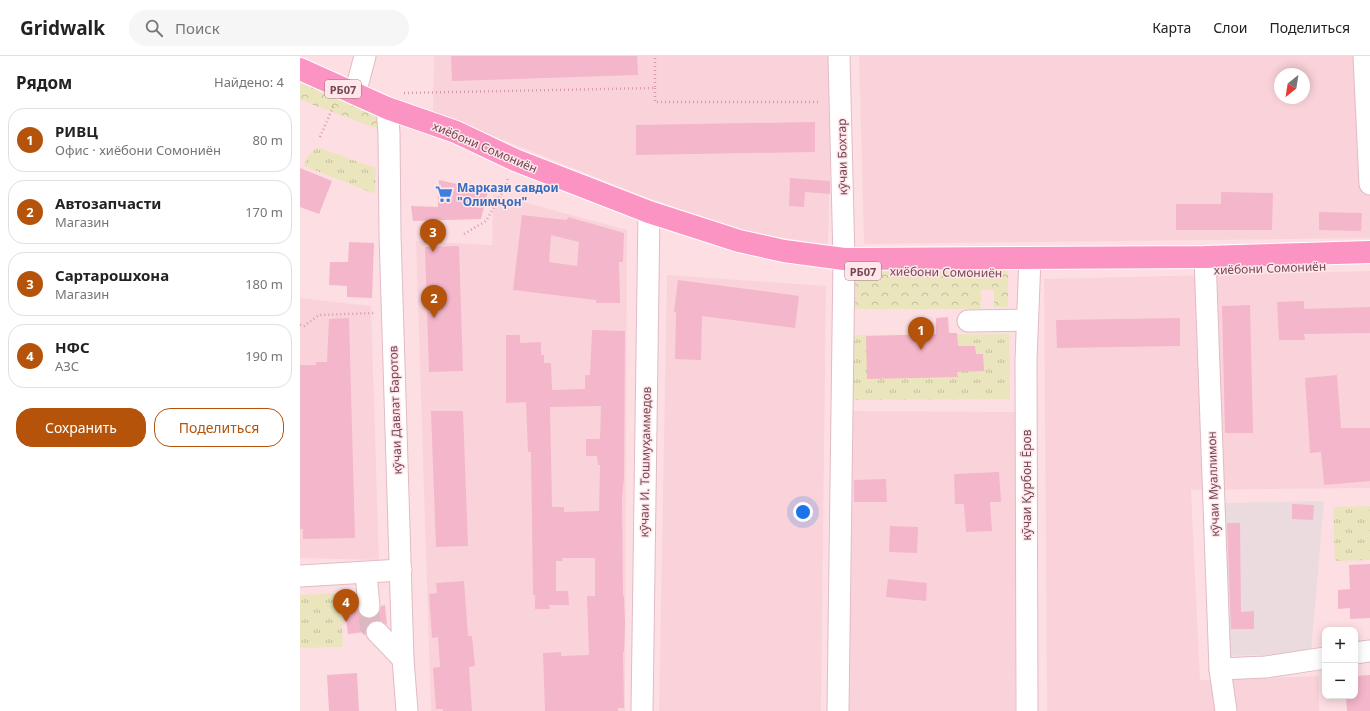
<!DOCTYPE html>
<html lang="ru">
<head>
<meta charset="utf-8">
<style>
	body { margin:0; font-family:"Noto Sans",sans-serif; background:#f6f6f6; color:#222 }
	.controls { position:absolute; right:12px; bottom:12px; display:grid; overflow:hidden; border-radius:8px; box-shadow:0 2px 10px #0003 }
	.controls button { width:36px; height:36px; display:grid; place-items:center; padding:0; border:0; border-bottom:1px solid #e0e0e0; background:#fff; color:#222; font:20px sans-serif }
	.compass { position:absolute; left:974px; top:12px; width:36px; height:36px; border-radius:50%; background:#fff; box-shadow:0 2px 10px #0003; rotate:210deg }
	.you { position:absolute; left:503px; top:456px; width:14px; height:14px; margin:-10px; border:3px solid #fff; border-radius:50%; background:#1a73e8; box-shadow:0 0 0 6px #1a73e833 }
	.badge { display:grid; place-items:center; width:26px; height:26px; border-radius:50%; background:#b45309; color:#fff; font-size:13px; font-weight:700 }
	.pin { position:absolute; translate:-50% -33px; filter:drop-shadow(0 1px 2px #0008) }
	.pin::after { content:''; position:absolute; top:21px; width:14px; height:12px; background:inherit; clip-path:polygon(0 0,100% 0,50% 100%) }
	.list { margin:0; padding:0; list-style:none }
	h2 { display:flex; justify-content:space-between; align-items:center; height:52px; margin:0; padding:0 16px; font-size:17px }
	h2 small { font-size:13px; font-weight:400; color:#767676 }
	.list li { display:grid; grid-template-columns:26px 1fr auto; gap:12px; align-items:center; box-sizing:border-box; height:64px; margin:0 8px 8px; padding:0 8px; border:1px solid #e0e0e0; border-radius:16px }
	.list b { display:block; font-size:15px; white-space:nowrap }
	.list p { margin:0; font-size:13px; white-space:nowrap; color:#767676 }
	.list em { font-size:13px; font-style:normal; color:#767676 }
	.actions { display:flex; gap:8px; padding:12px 16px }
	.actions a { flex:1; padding:9px 0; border:1px solid #b45309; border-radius:16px; text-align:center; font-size:14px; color:#b45309 }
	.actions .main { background:#b45309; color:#fff }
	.icon { flex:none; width:22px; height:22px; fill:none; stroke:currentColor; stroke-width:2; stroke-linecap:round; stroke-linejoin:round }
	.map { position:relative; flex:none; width:1070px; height:655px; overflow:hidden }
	header { display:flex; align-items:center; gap:24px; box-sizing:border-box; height:56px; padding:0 20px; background:#fff; border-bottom:1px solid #e0e0e0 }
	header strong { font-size:19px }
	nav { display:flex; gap:22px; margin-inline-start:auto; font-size:14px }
	.search { width:280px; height:36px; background:#f6f6f6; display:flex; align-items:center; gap:10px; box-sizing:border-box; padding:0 14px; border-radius:22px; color:#767676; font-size:15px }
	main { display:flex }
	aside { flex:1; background:#fff }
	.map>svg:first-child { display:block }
	.residential { fill:#fad3da; fill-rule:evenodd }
	.industrial { fill:#ebdbdf }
	.grass { fill:url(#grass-tufts) }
	.forest { fill:url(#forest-crowns) }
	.building { fill:#f4b6ca; fill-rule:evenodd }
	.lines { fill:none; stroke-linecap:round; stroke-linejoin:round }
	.minor-tunnel { stroke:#dbb9c0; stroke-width:21; stroke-dasharray:21 10; stroke-linecap:butt }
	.minor-casing { stroke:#e1bbc5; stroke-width:23 }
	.highway-casing { stroke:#fff; stroke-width:24 }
	.path { stroke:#d899af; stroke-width:2.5; stroke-dasharray:1 3; stroke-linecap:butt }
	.minor { stroke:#fff; stroke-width:21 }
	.highway { stroke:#fb93c3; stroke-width:22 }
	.labels { text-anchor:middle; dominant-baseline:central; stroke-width:3; stroke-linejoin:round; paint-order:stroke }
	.shield { fill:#ffe7e9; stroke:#9e7683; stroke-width:1 }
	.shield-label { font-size:11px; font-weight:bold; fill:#754657 }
	.street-label { font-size:12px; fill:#754657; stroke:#ffe7e9 }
	.shop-label { font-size:12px; font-weight:bold; fill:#366cbe; stroke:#ffe7e9; text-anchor:start }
</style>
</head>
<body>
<header>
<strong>Gridwalk</strong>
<div class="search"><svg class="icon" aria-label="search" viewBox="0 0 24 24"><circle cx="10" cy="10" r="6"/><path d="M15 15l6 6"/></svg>Поиск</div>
<nav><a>Карта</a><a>Слои</a><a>Поделиться</a></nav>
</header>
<main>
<aside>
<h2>Рядом<small>Найдено: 4</small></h2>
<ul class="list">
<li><span class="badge">1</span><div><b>РИВЦ</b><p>Офис · хиёбони Сомониён</p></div><em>80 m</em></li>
<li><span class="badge">2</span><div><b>Автозапчасти</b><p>Магазин</p></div><em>170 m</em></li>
<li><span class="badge">3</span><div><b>Сартарошхона</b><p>Магазин</p></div><em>180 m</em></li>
<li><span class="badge">4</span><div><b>НФС</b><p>АЗС</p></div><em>190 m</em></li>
</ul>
<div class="actions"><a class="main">Сохранить</a><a>Поделиться</a></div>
</aside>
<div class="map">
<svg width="1070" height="655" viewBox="0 0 1070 655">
	<defs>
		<pattern id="grass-tufts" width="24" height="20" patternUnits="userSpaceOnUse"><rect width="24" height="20" fill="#ebe5be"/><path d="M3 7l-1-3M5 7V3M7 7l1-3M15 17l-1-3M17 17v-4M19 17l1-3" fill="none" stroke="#c3bb9d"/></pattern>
		<pattern id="forest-crowns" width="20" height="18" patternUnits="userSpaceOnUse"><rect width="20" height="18" fill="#ebe5be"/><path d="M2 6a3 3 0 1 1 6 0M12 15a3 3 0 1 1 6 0" fill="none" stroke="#c3bb9d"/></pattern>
	</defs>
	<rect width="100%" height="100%" fill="#fddfe3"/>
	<!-- residential -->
	<g class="residential">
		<path d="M134,0H533L528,189L443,175L340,139L133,56Z"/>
		<path d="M559,0H1070V182L564,188ZM980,18H1004V42H980Z"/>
		<path d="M193,138L327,174L325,655H131L116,185L192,189Z"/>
		<path d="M1070,215V432L891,434L900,624L1019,620V655H747L744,223Z"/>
		<path d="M367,219L526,230L521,655H359Z"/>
		<path d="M0,242L71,250L79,504L0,502Z"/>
		<path d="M552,355L717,356L715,655H549Z"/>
	</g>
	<!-- industrial -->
	<path class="industrial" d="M1024,445L1011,597L926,600L923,447Z"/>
	<!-- grass -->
	<g class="grass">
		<path d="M17,91L76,112L75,138L4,110L7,101Z"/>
		<path d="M709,278L710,343L548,344L547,279Z"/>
		<path d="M1070,450V504L1035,505L1033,451Z"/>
		<path d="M40,537L43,591L0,592V539Z"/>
	</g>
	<!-- forest -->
	<g class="forest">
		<path d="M0,12L87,52L89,77L0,44Z"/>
		<path d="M550,214H708V251H694V234H681V253H550Z"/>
	</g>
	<!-- building -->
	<g class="building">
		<path d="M151,0H337L338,19L152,25Z"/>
		<path d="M515,66V96L336,99V69Z"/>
		<path d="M0,112L32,125L19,158L0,151Z"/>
		<path d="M490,122L530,125V138L505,136L504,151L489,150Z"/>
		<path d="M139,124L188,135L181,163L113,165L111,150L138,151Z"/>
		<path d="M921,136L973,137L972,174H876V148H921Z"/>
		<path d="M1019,156L1062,157L1061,175L1019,174Z"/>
		<path d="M222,159L267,164L268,161L324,177L323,206H319L320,247H296V244L213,234ZM251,179L279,186L277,210L249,206Z"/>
		<path d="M49,186L74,187L72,242L47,241V230L29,229L30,206H48Z"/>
		<path d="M159,190L163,315L129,316L125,191Z"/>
		<path d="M378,224L499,240L495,272L402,260L401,304L375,303L376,256H374Z"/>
		<path d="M1004,245V253L1070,251V277L1004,278L1005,284H979L977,246Z"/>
		<path d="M950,249L953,377H925L922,250Z"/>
		<path d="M648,261L649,277H657L658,290H675L676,298H683L684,315L657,316L658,321L567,323L566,280L636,278V262Z"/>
		<path d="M49,262L55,482L3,483V473H0V309H16V306H27L29,263Z"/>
		<path d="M880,262V290L757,292L756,264Z"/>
		<path d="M292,274L325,275L324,422L322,442L323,540H324L325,568L324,596H323L324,652H318V655H245L243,597L261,596V600L289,599L287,540H295V502H262L263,505H256V535H268L269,549H249L250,553H235V539H233L231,396H228L226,346L206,347V279H220V287L241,286V299H244V307H251L252,334L285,333V319H290ZM301,350L300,383H286V400H297L298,409H300L299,455L264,456V451H252L250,351Z"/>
		<path d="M1037,319L1041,372H1070V425L1024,429L1021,396L1010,397L1005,322Z"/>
		<path d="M131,355H163L168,490L136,491Z"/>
		<path d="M699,416L701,446H690L692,475L666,476L664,448H655L654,418Z"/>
		<path d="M586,423L587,446H554V424Z"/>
		<path d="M992,448L1014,449L1013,464L992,463Z"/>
		<path d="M927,467H940L941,556L954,555V573H931Z"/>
		<path d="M590,470L618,471L617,497L589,496Z"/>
		<path d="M1070,508V562L1050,563V552L1038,553V534L1050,533L1049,509Z"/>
		<path d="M588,523L627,527L626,545L586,541Z"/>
		<path d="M164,525L168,580H172L175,610L169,611L172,655H143V653H136L133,612L140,611L138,581L132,582L129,538L137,537L136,527Z"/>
		<path d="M85,549L87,569L81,565L74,564L68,568L65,576L48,578L45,553L57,552L59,558L64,562L70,563L76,561L80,556L81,550Z"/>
		<path d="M57,617L59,655H29L27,619Z"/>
		<path d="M1070,619V655H1047L1046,640H1055V620Z"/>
	</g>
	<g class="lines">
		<!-- minor-tunnel -->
		<path class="minor-tunnel" d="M69,551L70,570L77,576"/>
		<!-- minor casing -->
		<g class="minor-casing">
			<g id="minor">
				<path d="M1064,0L1070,128"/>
				<path d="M55,38L65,0"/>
				<path d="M87,52L89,77L90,178L103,603L107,655"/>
				<path d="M905,201L920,613L926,655"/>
				<path d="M668,265L726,264"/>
				<path d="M66,517L69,551"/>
				<path d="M0,520L101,514"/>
				<path d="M77,576L103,603"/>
				<path d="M1055,597L1070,595"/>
				<path d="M920,613L966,611L1025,602"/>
				<path d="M342,655L349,156"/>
				<path d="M538,655L544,203L539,0"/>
				<path d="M727,655L726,304L730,202"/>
			</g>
		</g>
		<!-- highway casing -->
		<g class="highway-casing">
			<path id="highway" d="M0,13L87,52L156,76L215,104L349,156L439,185L484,195L544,203L905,201L1070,196"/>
		</g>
		<!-- path -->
		<g class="path">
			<path d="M355,32V46H521"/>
			<path d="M104,37L355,32V0"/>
			<path d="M20,81L34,49"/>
			<path d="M164,178L186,165L206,130L208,122"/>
			<path d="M0,269L4,270L19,259L74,257"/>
		</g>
		<!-- minor -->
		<use href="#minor" class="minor"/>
		<!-- highway -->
		<use href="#highway" class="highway"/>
	</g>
	<!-- icons -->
	<defs>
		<g id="supermarket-bare" transform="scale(1.38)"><path d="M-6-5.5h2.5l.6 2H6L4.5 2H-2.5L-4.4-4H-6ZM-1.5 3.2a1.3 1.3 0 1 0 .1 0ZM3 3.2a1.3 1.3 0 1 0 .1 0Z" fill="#3f7fe0" stroke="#ffe7e9" stroke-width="2.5" paint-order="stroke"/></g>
	</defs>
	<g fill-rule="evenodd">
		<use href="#supermarket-bare" x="144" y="138"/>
	</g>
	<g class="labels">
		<!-- shield labels -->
		<g class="shield">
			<rect x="25" y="24" width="36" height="18" rx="3"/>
			<rect x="545" y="206" width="36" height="18" rx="3"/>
		</g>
		<g class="shield-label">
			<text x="43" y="33">РБ07</text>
			<text x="563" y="215">РБ07</text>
		</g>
		<!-- street labels -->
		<g class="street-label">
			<text transform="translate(185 91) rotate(23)">хиёбони Сомониён</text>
			<text transform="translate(542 101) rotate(-91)">кӯчаи Бохтар</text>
			<text transform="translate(970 212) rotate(-2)">хиёбони Сомониён</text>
			<text transform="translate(646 216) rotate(1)">хиёбони Сомониён</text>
			<text transform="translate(95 354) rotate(-92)">кӯчаи Давлат Баротов</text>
			<text transform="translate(345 406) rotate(-89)">кӯчаи И. Тошмуҳаммедов</text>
			<text transform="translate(913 428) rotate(-92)">кӯчаи Муаллимон</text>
			<text transform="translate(726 429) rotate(-90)">кӯчаи Қурбон Ёров</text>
		</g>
		<!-- shop labels -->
		<g class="shop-label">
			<text x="157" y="131">Маркази савдои<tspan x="157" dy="14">"Олимҷон"</tspan></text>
		</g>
	</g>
</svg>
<div class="controls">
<button>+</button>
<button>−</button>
</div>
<svg class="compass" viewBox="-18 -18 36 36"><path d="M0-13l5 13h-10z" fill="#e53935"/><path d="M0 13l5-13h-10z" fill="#767676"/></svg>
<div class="you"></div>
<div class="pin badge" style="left:621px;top:294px">1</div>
<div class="pin badge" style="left:134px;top:262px">2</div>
<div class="pin badge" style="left:133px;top:196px">3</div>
<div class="pin badge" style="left:46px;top:566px">4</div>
</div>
</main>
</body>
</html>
